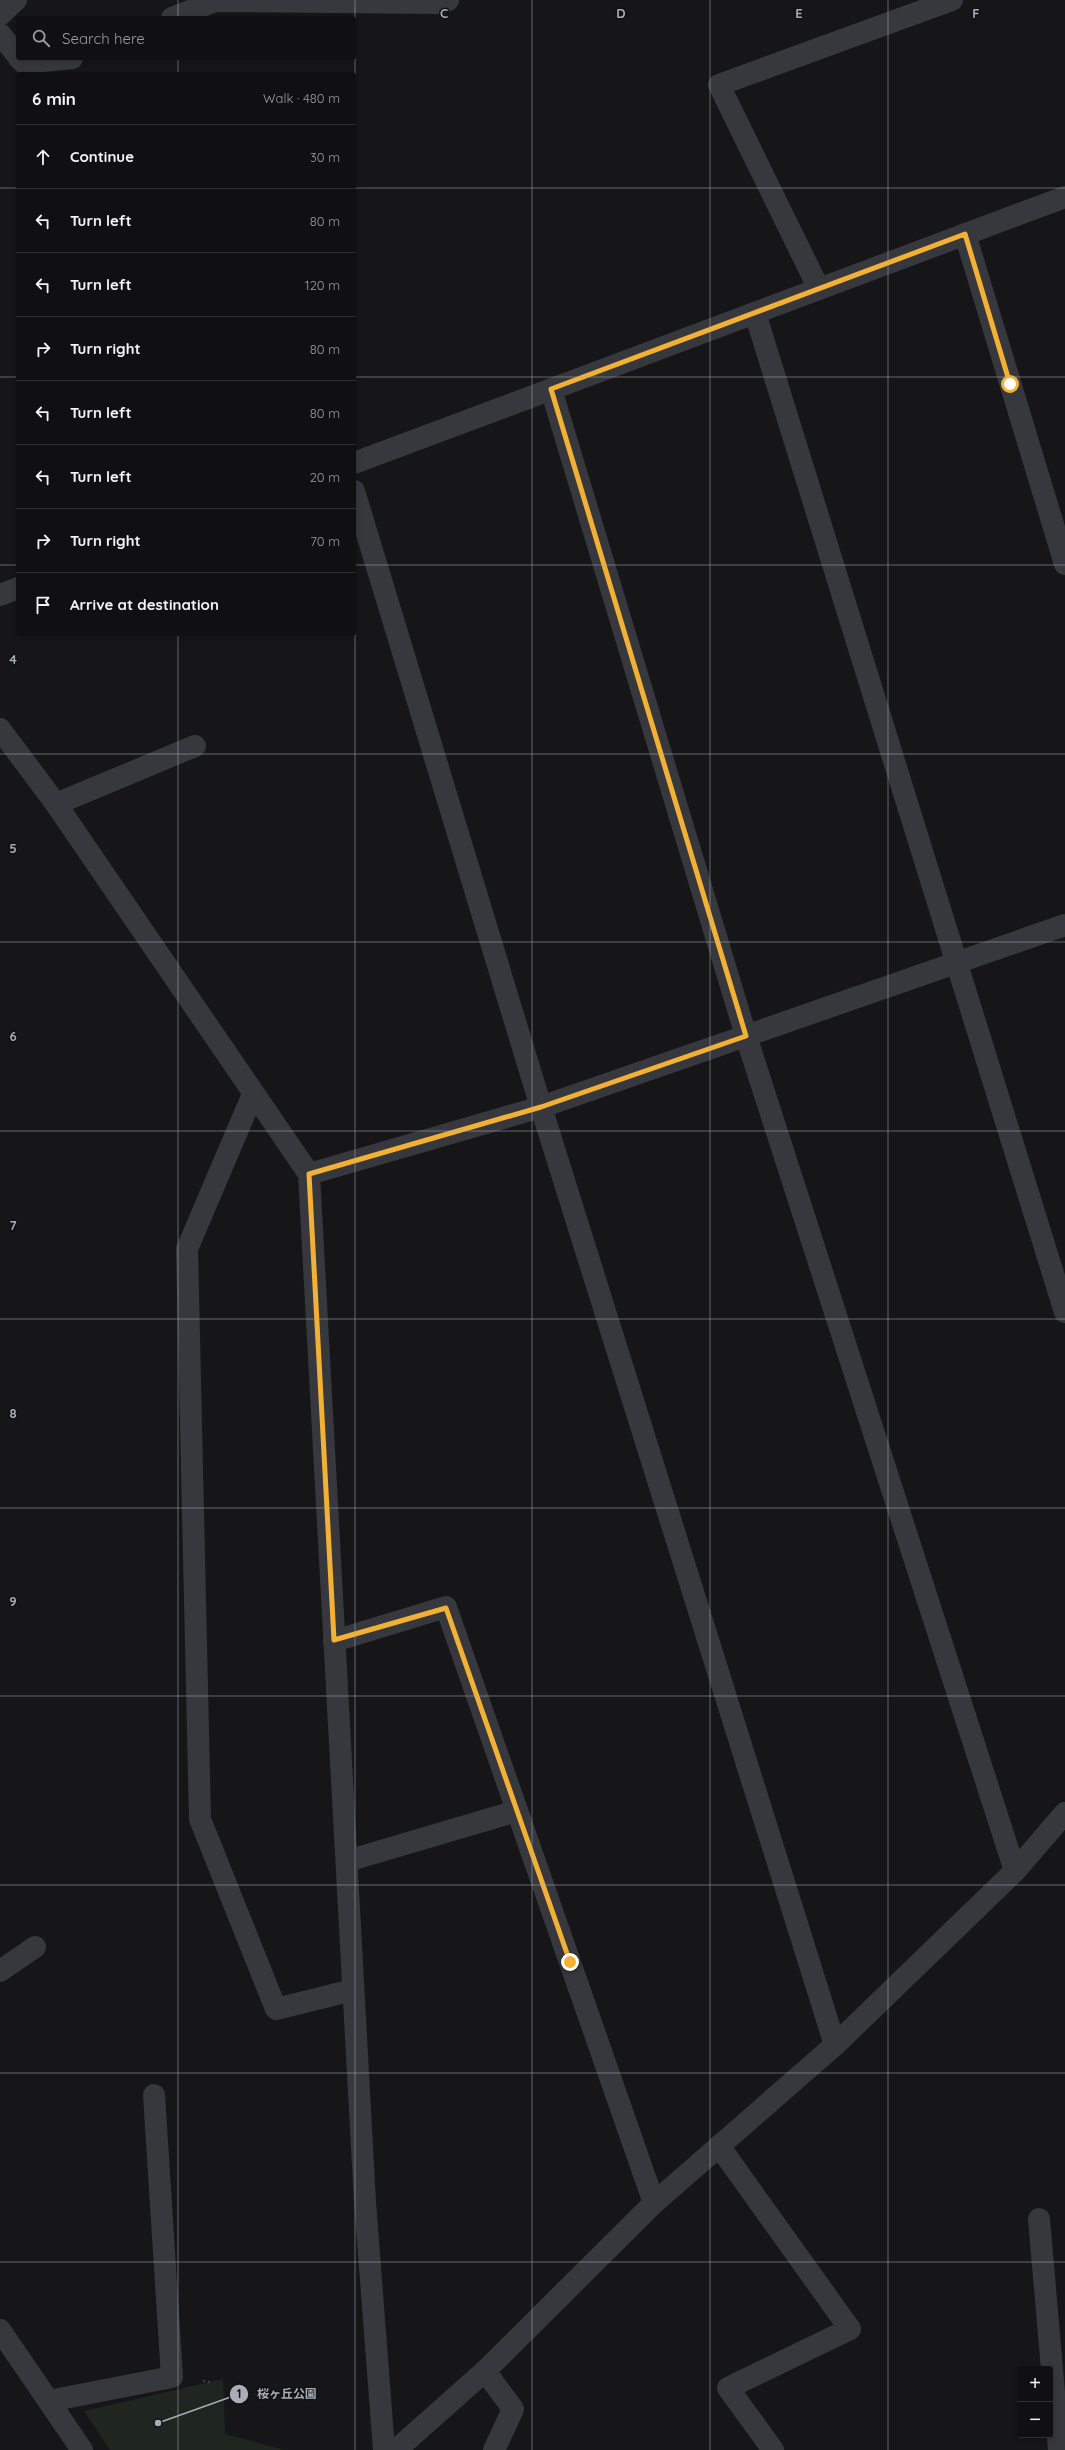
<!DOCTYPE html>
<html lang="en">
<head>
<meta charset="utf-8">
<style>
	body { margin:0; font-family:Quicksand,"Noto Sans JP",sans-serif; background:#1e1e20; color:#f1f3f6 }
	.controls { position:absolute; right:12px; bottom:12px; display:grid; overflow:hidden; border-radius:4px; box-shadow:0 2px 6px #0003 }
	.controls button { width:36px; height:36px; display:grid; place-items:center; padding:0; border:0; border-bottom:1px solid #303032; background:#101012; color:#f1f3f6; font:20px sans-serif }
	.stop { position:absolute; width:12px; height:12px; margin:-9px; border:3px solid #f2b134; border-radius:50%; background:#fff }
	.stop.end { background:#f2b134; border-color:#fff; box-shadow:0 1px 4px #0008 }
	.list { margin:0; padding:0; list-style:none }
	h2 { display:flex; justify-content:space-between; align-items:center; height:52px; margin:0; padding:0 16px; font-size:17px }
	h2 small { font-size:13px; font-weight:400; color:#9c9d9f }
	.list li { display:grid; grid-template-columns:26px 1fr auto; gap:12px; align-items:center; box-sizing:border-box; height:64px; padding:0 16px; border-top:1px solid #303032 }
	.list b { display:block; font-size:15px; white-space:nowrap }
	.list em { font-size:13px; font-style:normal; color:#9c9d9f }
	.icon { flex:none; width:22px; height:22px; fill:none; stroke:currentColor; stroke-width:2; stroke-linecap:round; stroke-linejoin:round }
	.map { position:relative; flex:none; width:1065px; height:2450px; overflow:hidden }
	.search { position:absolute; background:#101012; box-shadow:0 2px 6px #0003; left:16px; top:16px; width:340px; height:44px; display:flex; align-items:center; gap:10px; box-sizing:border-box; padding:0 14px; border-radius:4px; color:#9c9d9f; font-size:15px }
	.panel { position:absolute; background:#101012; box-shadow:0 2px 6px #0003; left:16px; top:72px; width:340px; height:564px; border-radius:4px }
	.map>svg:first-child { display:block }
	.green { fill:#1e261f }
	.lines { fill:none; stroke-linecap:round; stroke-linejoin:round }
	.path { stroke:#3d3f44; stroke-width:2.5; stroke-dasharray:2 3; stroke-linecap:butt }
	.minor { stroke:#37383d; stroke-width:22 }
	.route { stroke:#f2b134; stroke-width:5 }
	.grid { fill:none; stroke:#a8adb8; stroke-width:1; stroke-opacity:0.55 }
	.grid-label { font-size:13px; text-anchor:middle; font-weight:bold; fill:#a8adb8; stroke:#111113; stroke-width:3; stroke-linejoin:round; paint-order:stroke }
	.leader { fill:none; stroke:#a8adb8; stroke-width:1.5 }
	.callout-dot { fill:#a8adb8; stroke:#111113; stroke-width:1.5 }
	.mark-label { font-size:12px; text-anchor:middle; font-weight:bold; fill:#111 }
	.callout-label { font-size:12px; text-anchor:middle; font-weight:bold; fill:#a8adb8; stroke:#111113; stroke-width:3; stroke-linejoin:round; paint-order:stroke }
</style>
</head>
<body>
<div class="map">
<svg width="1065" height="2450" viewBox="0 0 1065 2450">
	<rect width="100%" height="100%" fill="#161618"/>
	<!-- green -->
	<path class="green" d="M223,2379L225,2434L285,2450H110L84,2411Z"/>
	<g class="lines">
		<!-- path -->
		<path class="path" d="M203,2381L210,2382"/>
		<!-- minor -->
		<g class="minor">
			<path d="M0,15L16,0"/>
			<path d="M172,18L215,1L439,3L448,0"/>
			<path d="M0,34L18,56"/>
			<path d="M19,58L24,63L72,58"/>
			<path d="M965,234L1065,564"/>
			<path d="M819,289L719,85L952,0"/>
			<path d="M755,313L1065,1312"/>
			<path d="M551,389L746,1036L1015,1871"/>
			<path d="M354,463L1065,197"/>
			<path d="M354,491L541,1107L835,2045"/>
			<path d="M0,595L18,588"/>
			<path d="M0,729L56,804L309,1174L365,2202L384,2450"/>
			<path d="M56,804L195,746"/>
			<path d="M253,1094L187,1249L200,1819L276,2009L353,1990"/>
			<path d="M309,1174L541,1107L1065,925"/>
			<path d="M334,1641L446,1607L654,2203"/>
			<path d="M347,1861L517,1811"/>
			<path d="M0,1971L35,1947"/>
			<path d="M719,2146L850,2329L728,2388L773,2450"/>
			<path d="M1039,2219L1059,2450"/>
			<path d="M0,2330L82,2450"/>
			<path d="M485,2371L513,2409L494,2450"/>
			<path d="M49,2401L172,2377L154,2095"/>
			<path d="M396,2450L485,2371L654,2203L835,2045L1015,1871L1065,1813"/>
		</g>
	</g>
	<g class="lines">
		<!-- route -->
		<path class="route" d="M570,1962L446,1608L334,1640L309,1174L541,1107L746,1036L551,389L965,234L1010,384"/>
	</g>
	<!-- grid -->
	<path class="grid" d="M178,0V18M355,0V2450M532,0V2450M710,0V2450M888,0V2450M178,58V74M0,188H18M354,188H1065M0,377H18M354,377H1065M0,565H18M354,565H1065M178,634V2450M0,754H1065M0,942H1065M0,1131H1065M0,1319H1065M0,1508H1065M0,1696H1065M0,1885H1065M0,2073H1065M0,2262H1065"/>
	<g class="grid-label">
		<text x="444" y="18">C</text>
		<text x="621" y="18">D</text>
		<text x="799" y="18">E</text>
		<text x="976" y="18">F</text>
		<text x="13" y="664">4</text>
		<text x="13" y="853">5</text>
		<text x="13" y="1041">6</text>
		<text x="13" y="1230">7</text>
		<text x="13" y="1418">8</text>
		<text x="13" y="1606">9</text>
	</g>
	<!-- callouts -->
	<path class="leader" d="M158 2423L239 2394"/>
	<g class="callout-dot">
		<circle cx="158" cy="2423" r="4"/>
		<circle cx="239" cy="2394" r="10"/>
	</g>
	<g class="mark-label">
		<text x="239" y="2398">1</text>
	</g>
	<g class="callout-label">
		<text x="287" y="2398">桜ヶ丘公園</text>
	</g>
</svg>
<div class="controls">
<button>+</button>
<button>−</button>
</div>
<div class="stop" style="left:1010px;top:384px"></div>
<div class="stop end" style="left:570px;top:1962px"></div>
<div class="search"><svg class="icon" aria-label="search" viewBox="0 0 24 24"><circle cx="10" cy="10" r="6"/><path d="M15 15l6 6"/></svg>Search here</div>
<section class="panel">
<h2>6 min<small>Walk · 480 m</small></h2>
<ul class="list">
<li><svg class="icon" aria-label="ahead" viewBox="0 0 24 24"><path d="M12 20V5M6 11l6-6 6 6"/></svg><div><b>Continue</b></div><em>30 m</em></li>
<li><svg class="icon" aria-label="left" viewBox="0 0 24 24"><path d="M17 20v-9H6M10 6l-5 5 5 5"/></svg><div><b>Turn left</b></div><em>80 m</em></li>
<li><svg class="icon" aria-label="left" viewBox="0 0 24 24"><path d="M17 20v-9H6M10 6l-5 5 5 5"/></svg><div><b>Turn left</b></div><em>120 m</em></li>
<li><svg class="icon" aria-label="right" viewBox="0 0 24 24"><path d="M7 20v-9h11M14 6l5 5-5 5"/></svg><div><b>Turn right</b></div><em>80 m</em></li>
<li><svg class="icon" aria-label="left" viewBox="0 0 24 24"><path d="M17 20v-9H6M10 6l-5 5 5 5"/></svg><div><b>Turn left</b></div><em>80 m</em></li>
<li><svg class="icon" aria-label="left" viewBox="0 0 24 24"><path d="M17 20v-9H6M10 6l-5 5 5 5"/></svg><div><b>Turn left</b></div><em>20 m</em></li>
<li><svg class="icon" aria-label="right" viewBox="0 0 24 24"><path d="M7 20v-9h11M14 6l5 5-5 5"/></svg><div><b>Turn right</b></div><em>70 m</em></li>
<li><svg class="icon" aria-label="arrive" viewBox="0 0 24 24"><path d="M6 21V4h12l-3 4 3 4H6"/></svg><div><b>Arrive at destination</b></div></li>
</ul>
</section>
</div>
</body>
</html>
